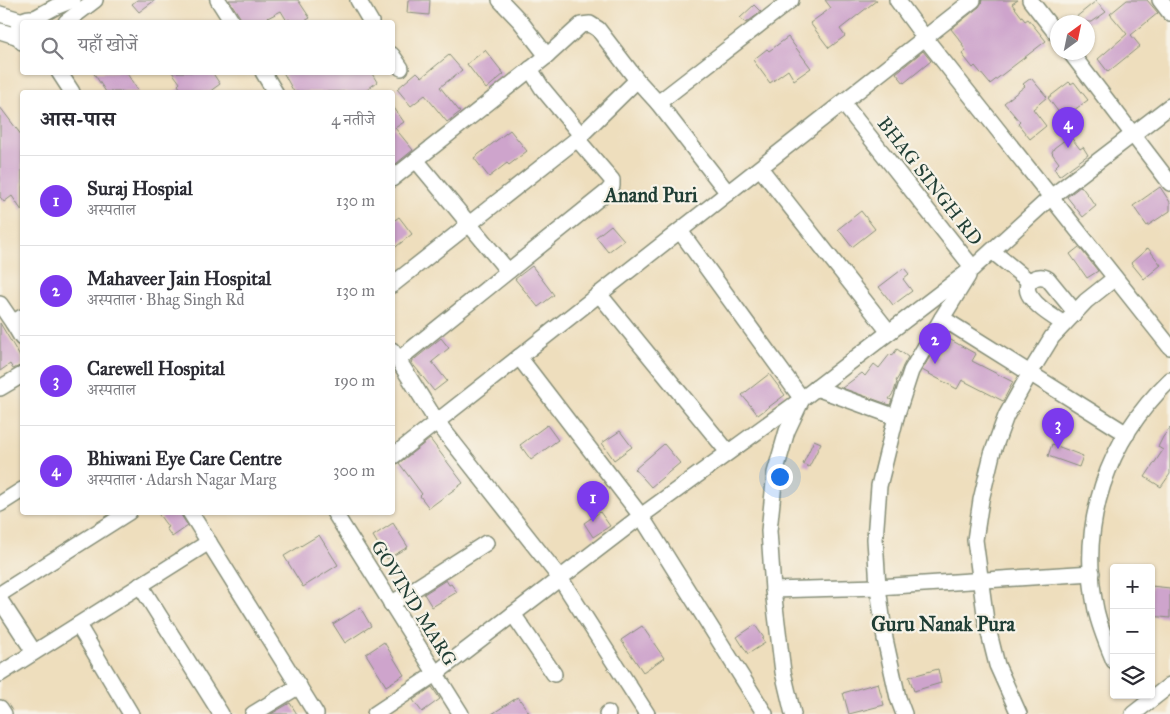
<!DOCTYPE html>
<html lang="hi">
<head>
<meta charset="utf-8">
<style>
	body { margin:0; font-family:"IM FELL Great Primer","Noto Serif Devanagari",serif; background:#f2f2f3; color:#2b2b33 }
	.controls { position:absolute; right:15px; bottom:15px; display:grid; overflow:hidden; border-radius:5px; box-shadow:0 1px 4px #0004 }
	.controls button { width:45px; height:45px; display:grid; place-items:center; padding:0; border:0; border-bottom:1px solid #e1e1e2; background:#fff; color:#2b2b33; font:25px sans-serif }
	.compass { position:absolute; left:1050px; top:15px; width:45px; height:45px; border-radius:50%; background:#fff; box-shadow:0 1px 4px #0004; rotate:33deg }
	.you { position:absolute; left:779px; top:476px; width:18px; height:18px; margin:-12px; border:4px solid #fff; border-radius:50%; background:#1a73e8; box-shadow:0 0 0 8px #1a73e833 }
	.badge { display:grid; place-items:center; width:32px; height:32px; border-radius:50%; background:#7c3aed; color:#fff; font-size:16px; font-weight:700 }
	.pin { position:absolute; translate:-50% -41px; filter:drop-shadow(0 1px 2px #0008) }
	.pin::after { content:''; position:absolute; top:26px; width:18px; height:15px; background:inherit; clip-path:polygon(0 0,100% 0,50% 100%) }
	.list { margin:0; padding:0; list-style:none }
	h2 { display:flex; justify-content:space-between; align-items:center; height:65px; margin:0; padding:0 20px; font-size:21px }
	h2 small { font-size:16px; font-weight:400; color:#7c7c81 }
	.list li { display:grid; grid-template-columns:32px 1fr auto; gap:15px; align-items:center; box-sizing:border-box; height:90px; padding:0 20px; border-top:1px solid #e1e1e2 }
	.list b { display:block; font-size:19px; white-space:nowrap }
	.list p { margin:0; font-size:16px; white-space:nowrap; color:#7c7c81 }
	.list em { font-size:16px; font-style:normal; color:#7c7c81 }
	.icon { flex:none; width:28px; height:28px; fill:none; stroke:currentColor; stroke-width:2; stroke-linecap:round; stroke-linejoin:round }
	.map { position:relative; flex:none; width:1170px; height:714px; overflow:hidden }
	.search { position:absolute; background:#fff; box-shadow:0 1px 4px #0004; left:20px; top:20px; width:375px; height:55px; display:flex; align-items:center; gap:12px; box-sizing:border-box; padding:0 18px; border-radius:5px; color:#7c7c81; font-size:19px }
	.panel { position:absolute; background:#fff; box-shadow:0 1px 4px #0004; left:20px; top:90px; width:375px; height:425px; border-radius:5px }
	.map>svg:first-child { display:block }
	.building { fill:#cea4cc }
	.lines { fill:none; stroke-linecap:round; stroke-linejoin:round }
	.minor-casing { stroke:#868e78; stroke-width:18 }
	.minor { stroke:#fff; stroke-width:15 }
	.labels { text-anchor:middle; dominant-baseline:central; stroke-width:4.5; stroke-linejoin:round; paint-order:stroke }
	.street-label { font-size:19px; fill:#1f3d34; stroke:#f7f3e8 }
	.neighbourhood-label { font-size:20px; font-weight:bold; fill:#1f3d34; stroke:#f7f3e8 }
</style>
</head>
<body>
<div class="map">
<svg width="1170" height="714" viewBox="0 0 1170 714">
	<rect width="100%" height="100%" fill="#f7f3e8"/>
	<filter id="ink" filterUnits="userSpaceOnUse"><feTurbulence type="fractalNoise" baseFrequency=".02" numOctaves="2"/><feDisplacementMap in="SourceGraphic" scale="10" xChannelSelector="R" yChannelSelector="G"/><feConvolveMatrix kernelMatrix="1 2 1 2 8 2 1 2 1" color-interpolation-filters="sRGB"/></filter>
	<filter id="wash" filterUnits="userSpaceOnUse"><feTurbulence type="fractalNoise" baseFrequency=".0096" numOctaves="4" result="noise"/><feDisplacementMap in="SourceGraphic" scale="20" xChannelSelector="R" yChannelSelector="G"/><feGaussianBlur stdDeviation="1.12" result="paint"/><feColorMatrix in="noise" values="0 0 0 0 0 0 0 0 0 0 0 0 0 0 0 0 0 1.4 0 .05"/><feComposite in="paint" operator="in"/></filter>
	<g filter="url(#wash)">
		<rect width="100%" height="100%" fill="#eedebd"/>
		<g id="blocks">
			<!-- building -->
			<g class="building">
				<path d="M137,0H155L139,12L132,4Z"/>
				<path d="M229,0H298L310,18L303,22H291L289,19L287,21L281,11L260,22H242L240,17Z"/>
				<path d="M408,0H430L429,15L407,13Z"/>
				<path d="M825,0H877L840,29L845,36L829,48L810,23L831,8Z"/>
				<path d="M982,0H1018L1012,4L1025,21L1028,19L1046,41L990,84L975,66L973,68L962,54L966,51L962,45L963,44L951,29L979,7L981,4Z"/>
				<path d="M1127,0H1147L1158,13L1131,35L1140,46L1108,72L1098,59L1127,34L1110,14Z"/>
				<path d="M1096,1L1106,12L1092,22H1070Z"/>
				<path d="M754,5L761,12L746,23L740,18Z"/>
				<path d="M788,37L811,68L794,80L788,70L770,83L753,60L767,49L769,51Z"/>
				<path d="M485,50L504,74L486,89L467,64Z"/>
				<path d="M923,51L931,61L904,83L896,73Z"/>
				<path d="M449,55L462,70L440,87L460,112L447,122L425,95L411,106L397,89L417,72L422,77Z"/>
				<path d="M93,72H126L139,92H106Z"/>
				<path d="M172,72H212L220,84L209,92H173L180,88L178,85L180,83Z"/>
				<path d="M283,72H371L377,82L364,92H294Z"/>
				<path d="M1031,78L1047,97L1033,109L1046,126L1030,139L1018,124L1020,122L1004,103L1025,86L1023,84Z"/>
				<path d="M1069,82L1071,84L1074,82L1088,100L1063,118L1048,98Z"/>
				<path d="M392,105L404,122L395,128L413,150L392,167Z"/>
				<path d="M0,107L22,136V211L12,196L4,202L0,197Z"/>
				<path d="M510,130L527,151L509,165L507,163L489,177L474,158Z"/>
				<path d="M1070,136L1080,149L1083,147L1088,155L1059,176L1054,168L1059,163L1053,155L1052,152L1054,148Z"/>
				<path d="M1081,186L1096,206L1083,217L1067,197Z"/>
				<path d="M1160,187L1170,202V211L1147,226L1133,206Z"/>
				<path d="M861,211L875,229L852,247L838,229Z"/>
				<path d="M399,217L412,234L392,250V222Z"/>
				<path d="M611,225L624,240L608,252L596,237Z"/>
				<path d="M1079,247L1098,271L1087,278L1070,254Z"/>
				<path d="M1148,248L1161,265L1144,279L1131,263Z"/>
				<path d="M532,266L554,295L538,307L515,279Z"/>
				<path d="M904,268L909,274L903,279L912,291L893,305L879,287Z"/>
				<path d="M0,323L22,360V365L13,369L10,364L0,371Z"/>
				<path d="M441,338L449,348L432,362L447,381L434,391L411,362Z"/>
				<path d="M949,339L976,354L972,361L1013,382L1003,401L962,380L957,389L922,370L932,353L939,357Z"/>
				<path d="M897,349L908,357L903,366L899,376L896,381L897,382L894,392L889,399L892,400L890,405L842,388L862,373L865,376L874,364L879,368L890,354L892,356Z"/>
				<path d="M769,374L785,395L758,415L742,395Z"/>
				<path d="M547,425L558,440L531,460L520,445Z"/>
				<path d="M1170,428V474L1161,487L1145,477L1163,450L1158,447L1163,437Z"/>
				<path d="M620,431L632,447L614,460L602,443Z"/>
				<path d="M430,439L463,483L429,508L420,496L422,494L399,463Z"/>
				<path d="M814,440L821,443L809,467L803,464Z"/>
				<path d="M664,444L680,463L651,487L635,469Z"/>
				<path d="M1052,444L1083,456L1079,467L1048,456Z"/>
				<path d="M157,512H179L188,526L172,537L166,528L168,527Z"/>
				<path d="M600,512L610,526L593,537L584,523Z"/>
				<path d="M393,523L408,547L387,559L373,536Z"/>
				<path d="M319,535L338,565L303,587L284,556Z"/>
				<path d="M446,580L449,585L451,584L457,592L432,607L424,594Z"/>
				<path d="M1151,586L1170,588V618L1151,616Z"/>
				<path d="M360,607L371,626L345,643L333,624Z"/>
				<path d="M755,625L764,638L762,639L765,643L748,654L737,637Z"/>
				<path d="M642,626L664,658L643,672L621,640Z"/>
				<path d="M384,642L404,675L386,686L366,654Z"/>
				<path d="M938,669L941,683L914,691L909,677Z"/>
				<path d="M878,683L884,705L849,714L843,693Z"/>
				<path d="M432,687L440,699L422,712L413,700Z"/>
				<path d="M518,697L530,714H492Z"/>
				<path d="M290,703L297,714H271Z"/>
			</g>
		</g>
	</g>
	<g filter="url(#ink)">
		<use href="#blocks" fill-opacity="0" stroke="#868e78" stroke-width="1"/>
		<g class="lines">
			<!-- minor casing -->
			<g class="minor-casing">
				<g id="minor">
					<path d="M218,0L232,22"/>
					<path d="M358,0L371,22"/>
					<path d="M500,0L520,21L547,56"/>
					<path d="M897,0L925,38L1170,347"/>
					<path d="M1030,0L1058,36"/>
					<path d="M1160,0L1170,13"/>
					<path d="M0,14L23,21"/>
					<path d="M35,18L55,7L73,0"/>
					<path d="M66,22L95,0"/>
					<path d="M0,31L19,37"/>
					<path d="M22,42C10,27 26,10 41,22"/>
					<path d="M1070,52L1170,183"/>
					<path d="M392,55L401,68"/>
					<path d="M530,69L542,88L581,135"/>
					<path d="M59,72L72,92"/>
					<path d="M263,72L275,92"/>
					<path d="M658,103L791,0"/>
					<path d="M843,103L973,268"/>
					<path d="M416,160L508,271"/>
					<path d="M760,168L889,332"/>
					<path d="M392,179L547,56L581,25L590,24L598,29L637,80L658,103L728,193"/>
					<path d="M680,231L802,399L787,431L775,473L769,531L773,590L783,672L793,714"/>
					<path d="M992,251L1030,282"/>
					<path d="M392,285L577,139L637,80"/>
					<path d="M599,294L728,452"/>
					<path d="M0,304L13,323"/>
					<path d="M22,317L13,323L22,338"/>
					<path d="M942,318L1127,434"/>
					<path d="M1064,324C1052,316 1038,308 1030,296C1021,283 1037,272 1048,279L1075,312"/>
					<path d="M392,350L437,422L560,578L647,714"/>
					<path d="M519,357L641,516L765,714"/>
					<path d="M398,360L608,191L612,186V180L577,139"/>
					<path d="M0,388L22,375"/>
					<path d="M816,388L896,417"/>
					<path d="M392,457L973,0"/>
					<path d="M0,504L22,490"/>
					<path d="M190,512L316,714"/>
					<path d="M334,512L461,714"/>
					<path d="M140,585L221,714"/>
					<path d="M773,590L878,587L1092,573"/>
					<path d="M0,594L129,512"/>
					<path d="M0,600L34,652"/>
					<path d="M391,604L486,543"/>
					<path d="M513,614L554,674"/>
					<path d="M78,625L131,714"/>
					<path d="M1114,661C1107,644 1100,628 1096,610C1078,524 1107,440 1170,380"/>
					<path d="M0,674L209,542"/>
					<path d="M0,708L4,714"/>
					<path d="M253,714L299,686"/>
					<path d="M375,714L435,674L641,516L802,399L973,268L1051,197L1170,106"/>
					<path d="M607,714L608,713"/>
					<path d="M904,714L898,698L885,639L878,587L875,539L879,486L896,417L911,371L942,318L968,276"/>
					<path d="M1019,714L997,665L986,621L975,540L981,500L992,454L1006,416L1030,373L1052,337L1086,301L1115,278"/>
					<path d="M1133,714L1170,685"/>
				</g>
			</g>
			<!-- minor -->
			<use href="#minor" class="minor"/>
		</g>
	</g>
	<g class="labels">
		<!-- street labels -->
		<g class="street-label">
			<text transform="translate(930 181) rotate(52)">BHAG SINGH RD</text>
			<text transform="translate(414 603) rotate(58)">GOVIND MARG</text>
		</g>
		<!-- neighbourhood labels -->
		<g class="neighbourhood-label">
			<text x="651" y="195">Anand Puri</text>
			<text x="943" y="624">Guru Nanak Pura</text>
		</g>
	</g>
</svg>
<div class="controls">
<button>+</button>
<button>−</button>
<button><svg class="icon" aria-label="layers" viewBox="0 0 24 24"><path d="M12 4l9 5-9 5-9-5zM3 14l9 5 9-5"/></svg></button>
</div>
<svg class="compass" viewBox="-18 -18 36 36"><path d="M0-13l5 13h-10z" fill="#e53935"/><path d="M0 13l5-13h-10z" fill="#7c7c81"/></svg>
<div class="you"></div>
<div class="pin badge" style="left:593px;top:522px">1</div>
<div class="pin badge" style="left:935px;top:364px">2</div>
<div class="pin badge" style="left:1058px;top:449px">3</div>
<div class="pin badge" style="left:1068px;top:148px">4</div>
<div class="search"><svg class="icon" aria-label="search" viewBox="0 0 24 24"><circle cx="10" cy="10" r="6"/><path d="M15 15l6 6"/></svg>यहाँ खोजें</div>
<section class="panel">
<h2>आस-पास<small>4 नतीजे</small></h2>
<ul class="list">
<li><span class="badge">1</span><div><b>Suraj Hospial</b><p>अस्पताल</p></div><em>130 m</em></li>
<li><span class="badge">2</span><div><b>Mahaveer Jain Hospital</b><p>अस्पताल · Bhag Singh Rd</p></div><em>130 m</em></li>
<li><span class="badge">3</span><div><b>Carewell Hospital</b><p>अस्पताल</p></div><em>190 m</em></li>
<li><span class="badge">4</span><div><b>Bhiwani Eye Care Centre</b><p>अस्पताल · Adarsh Nagar Marg</p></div><em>300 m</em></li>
</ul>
</section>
</div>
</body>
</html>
